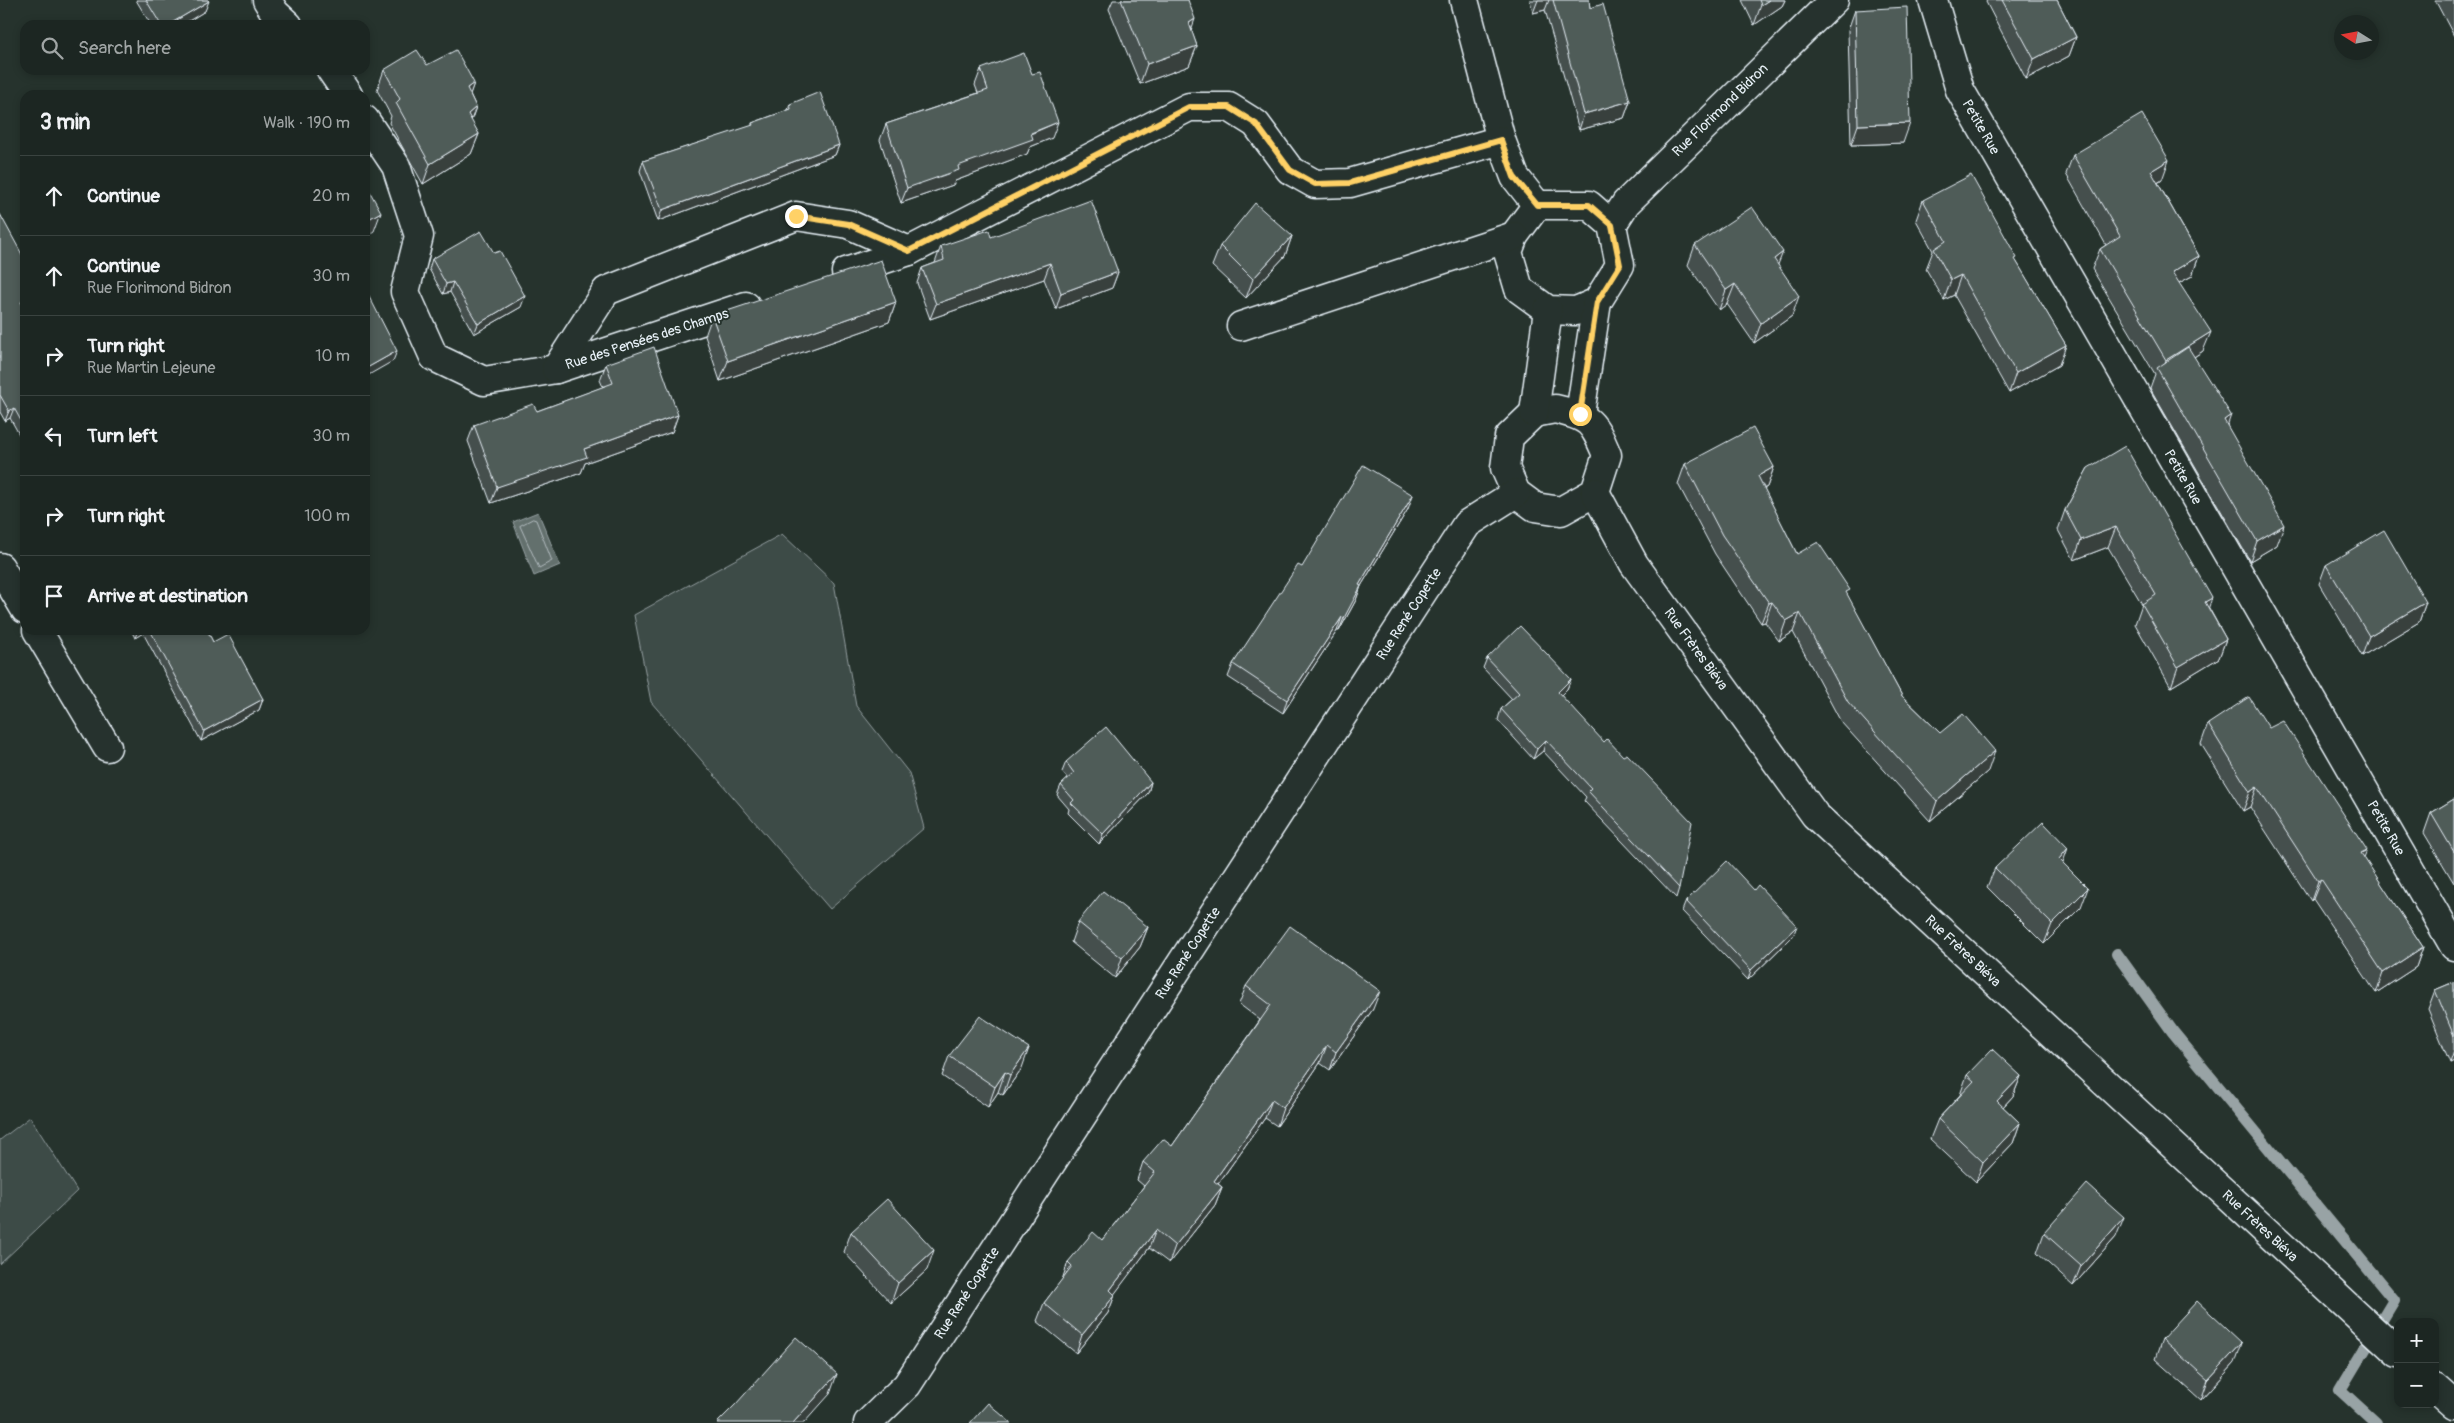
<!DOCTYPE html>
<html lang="en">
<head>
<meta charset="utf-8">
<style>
	body { margin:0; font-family:Pangolin,sans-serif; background:#29322f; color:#f1f3f6 }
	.controls { position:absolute; right:15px; bottom:15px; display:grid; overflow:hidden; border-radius:10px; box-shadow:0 2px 8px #0003 }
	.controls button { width:45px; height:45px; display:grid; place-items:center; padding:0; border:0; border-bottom:1px solid #3a4340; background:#1c2622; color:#f1f3f6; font:25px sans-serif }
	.compass { position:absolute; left:2334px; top:15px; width:45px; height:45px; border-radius:50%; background:#1c2622; box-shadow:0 2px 8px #0003; rotate:281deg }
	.stop { position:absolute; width:15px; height:15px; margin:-11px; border:4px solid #ffd166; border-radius:50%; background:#fff }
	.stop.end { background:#ffd166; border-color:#fff; box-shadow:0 1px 5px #0008 }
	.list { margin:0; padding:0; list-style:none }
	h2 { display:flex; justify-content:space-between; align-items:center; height:65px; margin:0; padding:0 20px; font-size:21px }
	h2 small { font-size:16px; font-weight:400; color:#a0a5a5 }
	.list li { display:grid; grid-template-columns:32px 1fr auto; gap:15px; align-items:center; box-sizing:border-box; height:80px; padding:0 20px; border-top:1px solid #3a4340 }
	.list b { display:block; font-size:19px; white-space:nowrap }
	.list p { margin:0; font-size:16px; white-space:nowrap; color:#a0a5a5 }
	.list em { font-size:16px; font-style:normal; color:#a0a5a5 }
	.icon { flex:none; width:28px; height:28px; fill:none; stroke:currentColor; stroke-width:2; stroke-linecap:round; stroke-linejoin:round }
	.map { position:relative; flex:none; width:2454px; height:1423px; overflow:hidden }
	.search { position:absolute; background:#1c2622; box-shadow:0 2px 8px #0003; left:20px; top:20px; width:350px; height:55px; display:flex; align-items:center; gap:12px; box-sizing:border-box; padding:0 18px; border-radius:15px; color:#a0a5a5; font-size:19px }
	.panel { position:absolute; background:#1c2622; box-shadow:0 2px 8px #0003; left:20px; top:90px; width:350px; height:545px; border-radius:15px }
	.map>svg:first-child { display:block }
	.green { fill:#3e4b47; stroke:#939ea0 }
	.water { fill:#636f6d; stroke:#98a3a5 }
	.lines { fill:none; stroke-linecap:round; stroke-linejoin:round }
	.shore { stroke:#b3bdc0; stroke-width:1 }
	.stream { stroke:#98a3a5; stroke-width:12 }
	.minor-casing { stroke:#e8f1f8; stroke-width:31 }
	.minor { stroke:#26332d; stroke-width:28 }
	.wall { fill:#454f4d; stroke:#e8f1f8 }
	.shaded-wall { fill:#38403e; stroke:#e8f1f8 }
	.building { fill:#505c59; stroke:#e8f1f8 }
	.route { stroke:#ffd166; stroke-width:6 }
	.labels { text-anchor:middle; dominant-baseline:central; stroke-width:4; stroke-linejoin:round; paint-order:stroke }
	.street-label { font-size:14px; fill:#e8f1f8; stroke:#26332d }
</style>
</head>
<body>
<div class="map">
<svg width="2454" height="1423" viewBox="0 0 2454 1423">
	<rect width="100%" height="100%" fill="#26332d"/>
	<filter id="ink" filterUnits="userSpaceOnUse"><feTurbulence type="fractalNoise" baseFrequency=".02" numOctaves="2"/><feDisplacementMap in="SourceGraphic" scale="10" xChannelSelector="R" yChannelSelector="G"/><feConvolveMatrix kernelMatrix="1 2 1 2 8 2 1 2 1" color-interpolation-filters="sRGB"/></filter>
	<g filter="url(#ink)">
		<!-- green -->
		<g class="green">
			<path d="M782,534L834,583L856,706L909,773L924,828L830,909L651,702L634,615Z"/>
			<path d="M30,1117L77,1191L0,1264V1140Z"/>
		</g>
		<!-- water -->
		<path class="water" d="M538,512L560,565L534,576L513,522Z"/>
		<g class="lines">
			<!-- shore -->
			<path class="shore" d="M533,519L536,520L552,561L539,568L520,526Z"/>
			<!-- stream -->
			<path class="stream" d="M2117,954L2173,1032L2394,1300L2340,1390L2376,1423"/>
			<!-- minor casing -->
			<g class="minor-casing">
				<g id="minor">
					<path d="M267,0L275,13L288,25"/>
					<path d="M1464,0L1501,140L1515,177L1537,205"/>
					<path d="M1933,0L1960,90L2454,946"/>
					<path d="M331,70L348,95"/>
					<path d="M365,120L396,166L419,236L405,292L434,357L484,381L556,369L746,306"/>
					<path d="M1537,205H1589L1612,225L1620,265L1597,302L1576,311L1548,310L1519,289L1508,252L1514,236Z"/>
					<path d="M1612,225L1626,203L1834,0"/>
					<path d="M846,272L909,251L1189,107H1229L1256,124L1290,170L1315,184L1350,183L1501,140"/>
					<path d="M1241,326L1514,236"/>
					<path d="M556,369L606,291L796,216L848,224L909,251"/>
					<path d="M1555,409C1591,417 1593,422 1607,455L1595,492L1561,511L1535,507L1516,493L1505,468L1509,437L1534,413Z"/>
					<path d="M1534,413L1548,310"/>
					<path d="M1580,414L1597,302"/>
					<path d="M1595,492L1634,564L1815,815L2398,1353"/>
					<path d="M0,567L25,609"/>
					<path d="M37,630L107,747"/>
					<path d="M2435,1388L2454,1405"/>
					<path d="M868,1423L907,1385L1467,524L1516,493"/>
				</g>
			</g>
			<!-- minor -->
			<use href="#minor" class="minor"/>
		</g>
		<!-- wall -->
		<g class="wall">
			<path d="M136,0H208L205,11L182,25H151Z"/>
			<path d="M1113,0H1188L1191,30L1197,46L1189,66L1140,84L1109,9Z"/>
			<path d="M1530,0H1589L1590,8L1630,101L1624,118L1579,130L1545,10L1533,13Z"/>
			<path d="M1742,0H1785L1782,6L1754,25Z"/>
			<path d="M1987,0H2057L2076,37L2069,56L2026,79L1986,2Z"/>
			<path d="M2435,0H2454V36Z"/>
			<path d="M1855,10L1903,143L1851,145L1848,30Z"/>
			<path d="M427,65L474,83L470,94L476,107L471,121L479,134L471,154L423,184L389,123L391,116L377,90L384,70Z"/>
			<path d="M981,69L1052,138L1030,147L1027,154L955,181L953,185L901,203L880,140L886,124L978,93L975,85Z"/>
			<path d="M790,104L839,145L835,155L658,221L640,171L643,161L752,126V123L788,110Z"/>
			<path d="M2073,155L2162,180L2158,183L2199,256L2192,276L2179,283L2203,351L2194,357L2227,426L2277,545L2250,561L2150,388L2155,374L2092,269L2100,249L2106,245L2066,174Z"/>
			<path d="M1923,200L2016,261L2066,345L2059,365L2009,393L1954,295L1944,300L1926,269L1933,251L1916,220Z"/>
			<path d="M0,214L25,308H24L25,309V445L10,418L5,421L0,412Z"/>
			<path d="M1292,236L1285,256L1246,298L1212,266L1220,246Z"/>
			<path d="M991,237L1118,272L1112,288L1056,309L1044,279L930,319L917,283L922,268L935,263L941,246Z"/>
			<path d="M1695,245L1778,265L1792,316L1754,343L1727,304L1719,310L1688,265Z"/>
			<path d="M432,259L521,307L474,334L450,292L443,294L429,269Z"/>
			<path d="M896,302L889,322L720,381L705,336L712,316Z"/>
			<path d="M606,364L678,415L672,432L585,463L581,473L491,503L468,441L474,425L537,411L603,387L600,380Z"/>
			<path d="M1685,464L1774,467L1767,487L1764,489L1797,554L1847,595L1902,696L1940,733L1988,771L1930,821L1841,722L1793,632L1779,641L1765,622L1761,623L1715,554L1678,484Z"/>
			<path d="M2088,468L2209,608L2226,639L2219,658L2171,687L2135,624L2142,604L2108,547L2074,560L2058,530L2065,510Z"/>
			<path d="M1408,509L1361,586L1356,600L1339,631H1337L1283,713L1228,677L1233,664L1302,567Z"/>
			<path d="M2326,565L2426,602L2419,622L2362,656L2319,584Z"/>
			<path d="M131,630H207L213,642L263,699L259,710L201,741L143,633L135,638Z"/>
			<path d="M1487,658L1571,679L1567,689L1561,695L1679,888L1676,898L1584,801L1586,797L1543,751L1533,759L1498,720L1501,709L1512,699L1483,668Z"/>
			<path d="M2208,724L2269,728L2364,858L2423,947L2416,967L2376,993L2313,899L2311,901L2250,807L2243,811L2201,744Z"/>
			<path d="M1066,762L1151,782L1148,793L1099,844L1068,813L1069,809L1057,795L1061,785L1068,779L1062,772Z"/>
			<path d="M2454,799V883L2424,833L2431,813Z"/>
			<path d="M2063,863L2081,907L2044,944L1987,887L1995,868Z"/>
			<path d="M1754,890L1793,936L1748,980L1682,911L1686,901Z"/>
			<path d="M1078,922L1148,927L1140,947L1115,978L1071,942Z"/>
			<path d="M2454,982V1061L2450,1063L2428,1009L2435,990Z"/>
			<path d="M1246,986L1373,1009L1330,1070L1320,1063L1277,1126L1265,1118L1218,1184L1222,1187L1215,1205L1169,1263L1149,1248L1114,1294L1115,1295L1108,1313L1076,1353L1037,1321L1044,1303L1062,1280L1068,1262L1102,1240L1144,1186L1137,1180L1143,1162L1172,1146L1260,1020L1239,1004Z"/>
			<path d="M949,1056L1022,1068L1003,1095L998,1092L988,1107L942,1076Z"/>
			<path d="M1967,1075L2021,1076L2013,1096L2003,1107L2020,1123L2013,1143L1976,1182L1930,1139L1938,1119L1960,1095Z"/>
			<path d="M851,1232L927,1270L891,1303L844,1252Z"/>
			<path d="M2044,1233L2116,1237L2073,1286L2037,1253Z"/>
			<path d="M2162,1339L2235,1363L2201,1400L2155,1359Z"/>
		</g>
		<!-- shaded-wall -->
		<g class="shaded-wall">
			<path d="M1538,0H1549L1545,10L1533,13Z"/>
			<path d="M1769,0H1785L1782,6L1754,25L1761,5Z"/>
			<path d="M209,1L205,11L182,25H168Z"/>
			<path d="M1195,19L1188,39L1189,23Z"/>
			<path d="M2076,37L2069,56L2026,79L2034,59Z"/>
			<path d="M1197,46L1189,66L1140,84L1147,64Z"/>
			<path d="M474,83L467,103V88Z"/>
			<path d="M1630,101L1624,118L1579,130L1584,114Z"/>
			<path d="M476,107L469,126L468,114Z"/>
			<path d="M1058,122L1052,138L1030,147L1027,154L955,181L953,185L901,203L907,188Z"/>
			<path d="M1910,123L1903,143L1851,145L1858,125Z"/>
			<path d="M479,134L471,154L423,184L430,164Z"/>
			<path d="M839,145L835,155L658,221L662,210Z"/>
			<path d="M2169,160L2162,180L2144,191L2151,171Z"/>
			<path d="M381,212L374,231L365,237V221Z"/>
			<path d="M1292,236L1285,256L1246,298L1253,279Z"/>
			<path d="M1783,252L1775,272L1774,259Z"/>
			<path d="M2199,256L2192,276L2164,291L2172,272Z"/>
			<path d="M1050,263L1044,279L930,319L936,304Z"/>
			<path d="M1118,272L1112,288L1056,309L1061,293Z"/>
			<path d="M1961,275L1954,295L1944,300L1951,280Z"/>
			<path d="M453,282L450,292L443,294L446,284Z"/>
			<path d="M1735,284L1727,304L1719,310L1726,290Z"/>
			<path d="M525,296L521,307L474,334L478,324Z"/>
			<path d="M1799,296L1792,316L1754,343L1761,323Z"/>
			<path d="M25,300V308L17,312L21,302Z"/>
			<path d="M896,302L889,322L720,381L728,361Z"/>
			<path d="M2211,332L2203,351L2163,377L2161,374L2166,360Z"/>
			<path d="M2066,345L2059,365L2009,393L2016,373Z"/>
			<path d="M397,351L393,361L365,377V369Z"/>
			<path d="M14,408L10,418L5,421L9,411Z"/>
			<path d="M678,415L672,432L585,463L581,473L491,503L497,487L584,449Z"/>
			<path d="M2231,415L2224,435V420Z"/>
			<path d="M1774,467L1767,487L1750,496L1758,476Z"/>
			<path d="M1413,495L1408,509L1361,586L1356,600L1339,631L1344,618L1359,585Z"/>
			<path d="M2284,525L2277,545L2250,561L2257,541Z"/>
			<path d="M2116,527L2108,547L2074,560L2081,540Z"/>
			<path d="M2212,598L2205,618V602Z"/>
			<path d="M1772,602L1765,622L1761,623L1769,603Z"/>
			<path d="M2426,602L2419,622L2362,656L2369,636Z"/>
			<path d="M1800,613L1793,632L1779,641L1786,621Z"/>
			<path d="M1342,617L1337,631L1283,713L1287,700Z"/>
			<path d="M138,630H144L143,633L135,638Z"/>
			<path d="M2226,639L2219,658L2171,687L2178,667Z"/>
			<path d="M1571,679L1567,689L1554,702L1558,692Z"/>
			<path d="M263,699L259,710L201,741L204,731Z"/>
			<path d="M1546,740L1543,751L1533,759L1537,749Z"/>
			<path d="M1995,751L1988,771L1930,821L1937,801Z"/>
			<path d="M1151,782L1148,793L1099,844L1103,834Z"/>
			<path d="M2257,787L2250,807L2243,811L2250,792Z"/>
			<path d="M2068,848L2061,868L2059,859Z"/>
			<path d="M2367,850L2359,870L2361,853Z"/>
			<path d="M2321,879L2313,899L2311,901L2318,881Z"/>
			<path d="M2088,888L2081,907L2044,944L2052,924Z"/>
			<path d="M1797,926L1793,936L1748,980L1751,970Z"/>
			<path d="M1148,927L1140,947L1115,978L1122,958Z"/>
			<path d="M2423,947L2416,967L2376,993L2383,973Z"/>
			<path d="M1380,991L1373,1009L1330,1070L1336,1052Z"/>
			<path d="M1327,1045L1320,1063L1277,1126L1283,1108Z"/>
			<path d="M1029,1048L1022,1068L1003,1095L1010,1075Z"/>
			<path d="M2454,1051V1061L2450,1063Z"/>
			<path d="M1005,1072L998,1092L988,1107L995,1087Z"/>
			<path d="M2021,1076L2013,1096L1990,1121L1997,1101Z"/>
			<path d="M1272,1100L1265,1118L1208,1198L1214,1181Z"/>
			<path d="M2020,1123L2013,1143L1976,1182L1983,1162Z"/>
			<path d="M1222,1187L1215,1205L1169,1263L1175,1246Z"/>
			<path d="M2124,1217L2116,1237L2073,1286L2081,1266Z"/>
			<path d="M1156,1230L1149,1248L1104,1308L1110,1290Z"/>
			<path d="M934,1250L927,1270L891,1303L898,1283Z"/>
			<path d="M1115,1295L1108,1313L1076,1353L1082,1335Z"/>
			<path d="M2242,1343L2235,1363L2201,1400L2208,1380Z"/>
			<path d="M837,1374L830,1394L804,1423H793Z"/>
		</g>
		<!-- building -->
		<g class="building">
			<path d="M146,0H208L209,1L168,25H161Z"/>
			<path d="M1121,0H1188L1195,19L1189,23L1197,46L1147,64Z"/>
			<path d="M1553,0H1589L1590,8L1603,4L1630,101L1584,114Z"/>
			<path d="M1759,0H1769L1761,5Z"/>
			<path d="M2002,0H2057L2076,37L2034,59Z"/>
			<path d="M1907,7L1910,123L1858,125L1855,10Z"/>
			<path d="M417,50L427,65L456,50L474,83L467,88L476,107L468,114L479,134L430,164L396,103L400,99L384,70Z"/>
			<path d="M1024,53L1032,74L1040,72L1058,122L1031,133L1033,139L958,166L959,170L907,188L886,124L988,90L981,69Z"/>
			<path d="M820,92L839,145L662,210L643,161L753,125L752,123L791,109L790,104Z"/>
			<path d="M2142,114L2169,160L2151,171L2199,256L2172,272L2211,332L2166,360L2100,249L2120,236L2073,155Z"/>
			<path d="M1971,175L2017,258L2015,259L2066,345L2016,373L1961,275L1951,280L1934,249L1946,241L1923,200Z"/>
			<path d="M365,183L381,212L365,221Z"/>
			<path d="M1091,200L1118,272L1061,293L1050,263L936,304L922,268L944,260L941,246L989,230L991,237Z"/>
			<path d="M1255,203L1292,236L1253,279L1220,246Z"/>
			<path d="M1752,207L1783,252L1774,259L1799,296L1761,323L1735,284L1726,290L1695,245Z"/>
			<path d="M0,214L25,260V300L21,302L25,309V428L14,408L9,411L0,395Z"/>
			<path d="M481,231L494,253L500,251L525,296L478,324L453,282L446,284L432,259Z"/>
			<path d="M881,260L896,302L728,361L712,316Z"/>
			<path d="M367,292L397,351L365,369V293Z"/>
			<path d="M654,347L678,415L584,449L587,457L497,487L474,425L533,404L537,411L613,383L606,364Z"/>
			<path d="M2188,347L2231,415L2224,420L2284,525L2257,541L2157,368Z"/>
			<path d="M1753,428L1774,467L1758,476L1797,554L1818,542L1850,590L1846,592L1902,696L1940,733L1963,714L1995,751L1937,801L1848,702L1800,613L1786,621L1772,602L1769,603L1722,535L1685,464Z"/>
			<path d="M2125,446L2212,598L2205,602L2226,639L2178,667L2142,604L2156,595L2116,527L2081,540L2065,510L2088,468Z"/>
			<path d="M1363,465L1413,495L1359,585L1361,586L1344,618L1342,617L1287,700L1233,664L1298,565L1302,567Z"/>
			<path d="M2384,530L2426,602L2369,636L2326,565Z"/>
			<path d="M1520,626L1571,679L1558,692L1604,742L1607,739L1623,756L1627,754L1692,822L1679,888L1588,791L1591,788L1546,740L1537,749L1501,709L1519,693L1487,658Z"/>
			<path d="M150,630H207L213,642L228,634L263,699L204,731Z"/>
			<path d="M2249,697L2269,728L2283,721L2367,850L2361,853L2423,947L2383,973L2321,879L2318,881L2257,787L2250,792L2208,724Z"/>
			<path d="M1106,727L1151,782L1103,834L1071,803L1074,800L1061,785L1074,773L1066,762Z"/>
			<path d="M2454,799V852L2431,813Z"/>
			<path d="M2043,822L2068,848L2059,859L2088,888L2052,924L1995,868Z"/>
			<path d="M1727,861L1754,890L1758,885L1797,926L1751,970L1686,901Z"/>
			<path d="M1103,891L1148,927L1122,958L1078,922Z"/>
			<path d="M1290,926L1380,991L1336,1052L1327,1045L1283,1108L1272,1100L1214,1181L1222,1187L1175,1246L1156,1230L1110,1290L1115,1295L1082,1335L1044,1303L1072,1266L1068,1262L1093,1232L1102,1240L1155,1172L1143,1162L1163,1139L1172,1146L1271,1005L1246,986Z"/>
			<path d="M2454,982V1036L2435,990Z"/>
			<path d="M980,1016L1029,1048L1010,1075L1005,1072L995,1087L949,1056Z"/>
			<path d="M1992,1049L2021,1076L1997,1101L2020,1123L1983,1162L1938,1119L1974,1081L1967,1075Z"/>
			<path d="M2087,1184L2124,1217L2081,1266L2044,1233Z"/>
			<path d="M887,1199L934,1250L898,1283L851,1232Z"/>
			<path d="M2197,1301L2242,1343L2208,1380L2162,1339Z"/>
			<path d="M796,1337L837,1374L793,1423H717L736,1404Z"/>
			<path d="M988,1403L1011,1423H970Z"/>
		</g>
	</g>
	<g class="lines" filter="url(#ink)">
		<!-- route -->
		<path class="route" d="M796,216L848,224L909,251L1189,107H1229L1256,124L1290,170L1315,184L1350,183L1501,140L1514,177L1537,205H1589L1612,225L1620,265L1597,302L1580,414"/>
	</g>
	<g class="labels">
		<!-- street labels -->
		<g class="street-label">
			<text transform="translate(1720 110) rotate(-44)">Rue Florimond Bidron</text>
			<text transform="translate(1981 127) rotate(60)">Petite Rue</text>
			<text transform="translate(647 339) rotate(-18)">Rue des Pensées des Champs</text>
			<text transform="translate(2183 477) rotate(60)">Petite Rue</text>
			<text transform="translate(1409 614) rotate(-57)">Rue René Copette</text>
			<text transform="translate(1696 649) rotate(54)">Rue Frères Biéva</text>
			<text transform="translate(2386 828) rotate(60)">Petite Rue</text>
			<text transform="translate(1963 951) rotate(43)">Rue Frères Biéva</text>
			<text transform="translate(1188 953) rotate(-57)">Rue René Copette</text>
			<text transform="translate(2260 1226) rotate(43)">Rue Frères Biéva</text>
			<text transform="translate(967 1293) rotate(-57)">Rue René Copette</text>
		</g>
	</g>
</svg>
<div class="controls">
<button>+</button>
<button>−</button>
</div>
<svg class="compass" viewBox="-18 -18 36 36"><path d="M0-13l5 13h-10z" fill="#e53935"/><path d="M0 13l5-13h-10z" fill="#a0a5a5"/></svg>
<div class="stop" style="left:1580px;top:414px"></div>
<div class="stop end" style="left:796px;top:216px"></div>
<div class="search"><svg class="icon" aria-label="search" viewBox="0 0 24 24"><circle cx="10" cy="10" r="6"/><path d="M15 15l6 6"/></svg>Search here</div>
<section class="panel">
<h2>3 min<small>Walk · 190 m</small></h2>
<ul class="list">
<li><svg class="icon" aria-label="ahead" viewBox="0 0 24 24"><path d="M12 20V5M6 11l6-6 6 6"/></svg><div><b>Continue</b></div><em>20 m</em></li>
<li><svg class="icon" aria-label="ahead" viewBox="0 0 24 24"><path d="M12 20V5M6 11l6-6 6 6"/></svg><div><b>Continue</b><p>Rue Florimond Bidron</p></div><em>30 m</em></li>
<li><svg class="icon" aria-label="right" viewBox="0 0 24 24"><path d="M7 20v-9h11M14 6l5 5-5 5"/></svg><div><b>Turn right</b><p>Rue Martin Lejeune</p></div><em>10 m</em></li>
<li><svg class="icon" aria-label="left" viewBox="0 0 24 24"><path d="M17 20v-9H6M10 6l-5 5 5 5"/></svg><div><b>Turn left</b></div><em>30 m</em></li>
<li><svg class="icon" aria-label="right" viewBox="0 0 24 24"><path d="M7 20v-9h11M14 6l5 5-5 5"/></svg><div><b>Turn right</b></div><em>100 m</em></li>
<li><svg class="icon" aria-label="arrive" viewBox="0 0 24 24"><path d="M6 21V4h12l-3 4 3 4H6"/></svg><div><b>Arrive at destination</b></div></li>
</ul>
</section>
</div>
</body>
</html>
